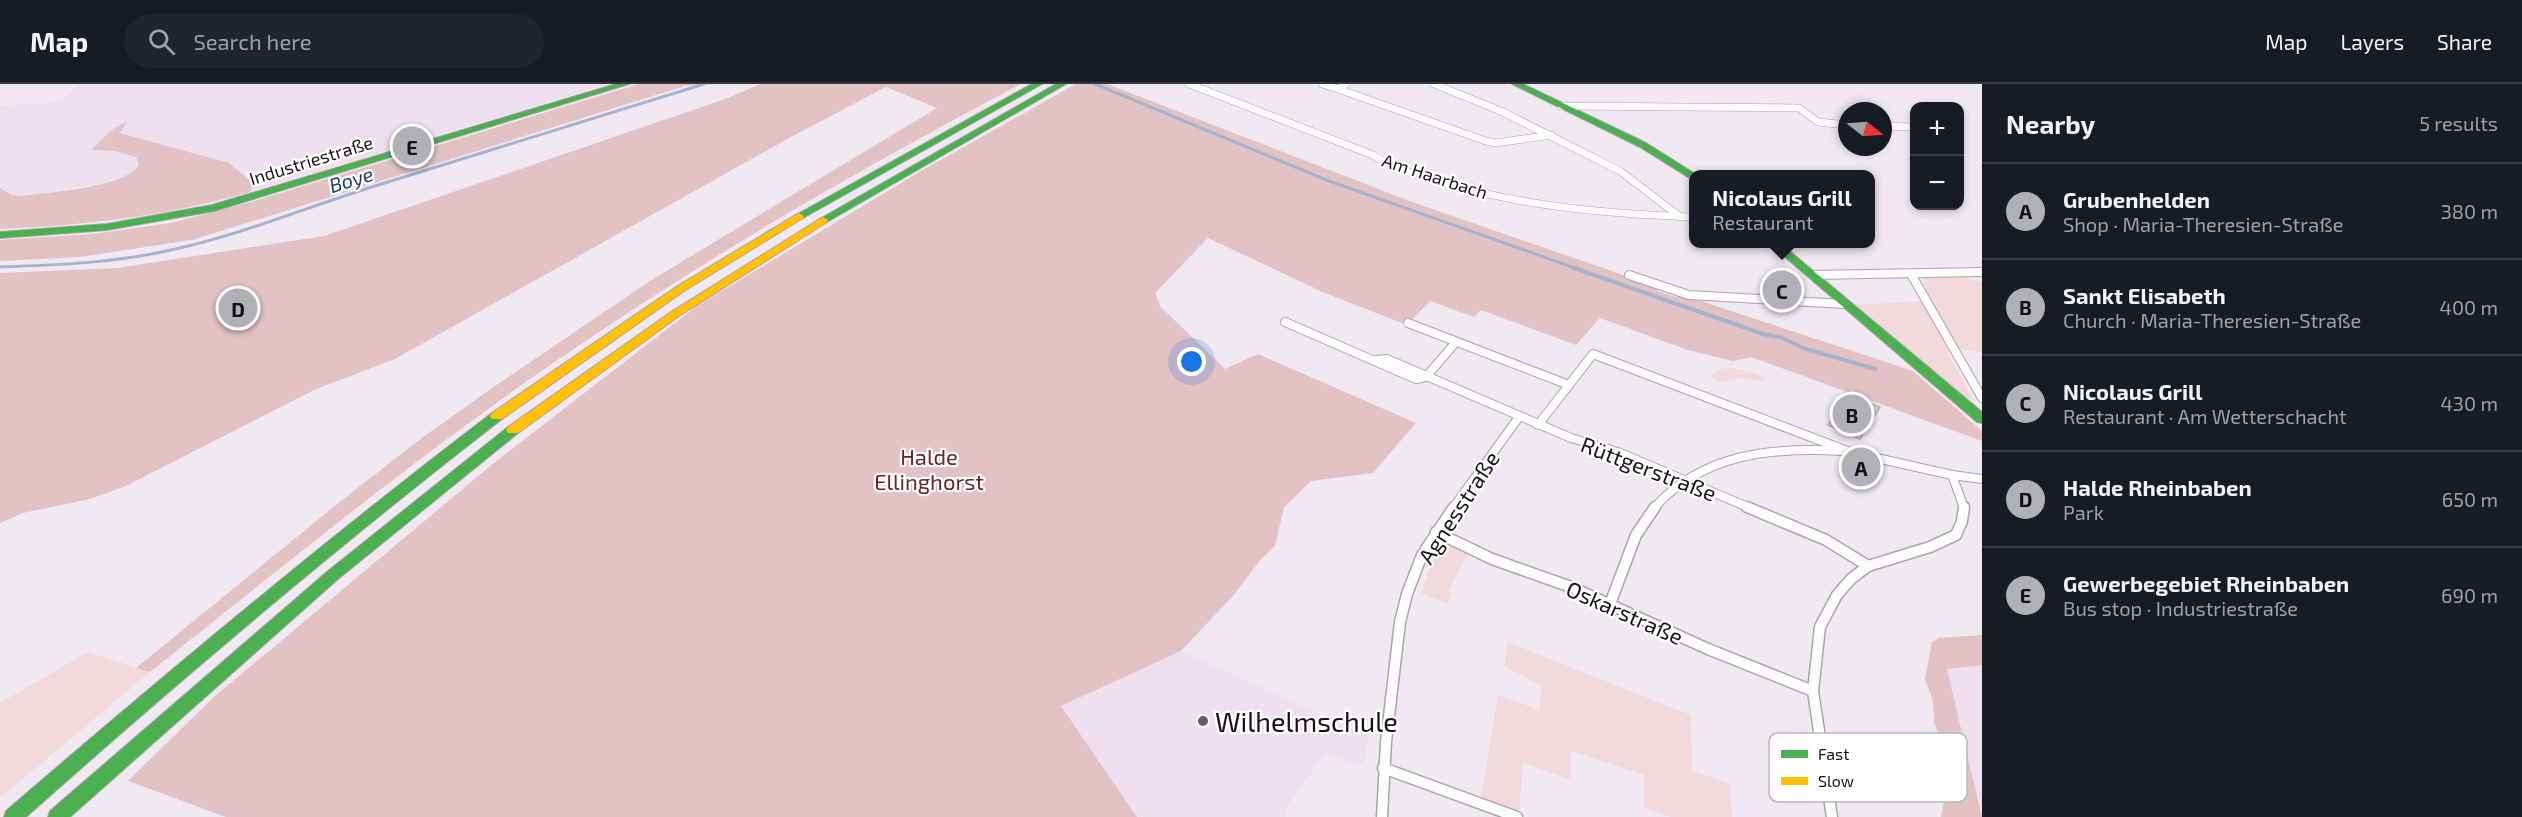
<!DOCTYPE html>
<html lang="en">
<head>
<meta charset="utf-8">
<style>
	body { margin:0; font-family:"Exo 2",sans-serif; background:#20242c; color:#f1f3f6 }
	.controls { position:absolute; right:18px; top:18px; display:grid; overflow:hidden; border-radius:12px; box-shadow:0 3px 9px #0003 }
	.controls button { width:54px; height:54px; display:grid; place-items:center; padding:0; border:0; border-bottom:2px solid #363941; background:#171b24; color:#f1f3f6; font:30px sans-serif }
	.compass { position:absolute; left:1838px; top:18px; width:54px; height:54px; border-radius:50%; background:#171b24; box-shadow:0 3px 9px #0003; rotate:107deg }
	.you { position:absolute; left:1192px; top:278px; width:21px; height:21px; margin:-15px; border:4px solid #fff; border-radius:50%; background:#1a73e8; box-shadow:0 0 0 9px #1a73e833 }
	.badge { display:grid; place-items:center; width:39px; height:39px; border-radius:50%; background:#b1b0b4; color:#111; font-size:20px; font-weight:700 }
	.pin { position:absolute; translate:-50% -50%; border:3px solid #fff; box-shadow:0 2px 6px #0006 }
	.popup { position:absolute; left:1689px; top:86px; width:186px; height:78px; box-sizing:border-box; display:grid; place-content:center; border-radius:12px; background:#171b24; filter:drop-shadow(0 2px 4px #0005); font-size:20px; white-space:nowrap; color:#9ea1a6 }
	.popup b { font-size:22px; color:#f1f3f6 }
	.popup::after { content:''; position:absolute; left:50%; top:100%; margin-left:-12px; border:12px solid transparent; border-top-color:#171b24 }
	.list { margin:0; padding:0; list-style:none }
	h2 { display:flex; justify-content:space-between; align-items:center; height:78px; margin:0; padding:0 24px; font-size:26px }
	h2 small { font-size:20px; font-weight:400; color:#9ea1a6 }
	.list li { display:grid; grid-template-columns:39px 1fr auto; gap:18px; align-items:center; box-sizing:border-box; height:96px; padding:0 24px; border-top:2px solid #363941 }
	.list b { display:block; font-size:22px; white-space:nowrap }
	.list p { margin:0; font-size:20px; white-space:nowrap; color:#9ea1a6 }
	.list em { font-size:20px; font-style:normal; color:#9ea1a6 }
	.icon { flex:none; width:33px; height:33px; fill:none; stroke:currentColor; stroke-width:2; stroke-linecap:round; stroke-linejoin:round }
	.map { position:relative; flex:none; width:1982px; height:733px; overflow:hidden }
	header { display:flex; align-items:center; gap:36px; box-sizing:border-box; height:84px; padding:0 30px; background:#171b24; border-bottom:2px solid #363941 }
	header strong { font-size:28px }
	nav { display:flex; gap:33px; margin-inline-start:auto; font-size:21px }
	.search { width:420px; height:54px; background:#20242c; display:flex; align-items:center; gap:15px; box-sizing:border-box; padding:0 21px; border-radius:33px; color:#9ea1a6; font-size:22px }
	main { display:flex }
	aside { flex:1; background:#171b24 }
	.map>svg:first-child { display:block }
	.built { fill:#efe0f0 }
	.green { fill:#f2d9db }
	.forest { fill:#e3c2c3 }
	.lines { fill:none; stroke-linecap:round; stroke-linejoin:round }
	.stream-far1 { stroke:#a5b3d1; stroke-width:3 }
	.stream { stroke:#a5b3d1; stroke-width:4 }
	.building { fill:#ded0d8; stroke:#bfb8bd; stroke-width:1.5 }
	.street-far2-casing { stroke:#aaa4ab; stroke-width:8 }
	.street-far1-casing { stroke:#aaa4ab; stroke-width:10 }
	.street-casing { stroke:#aaa4ab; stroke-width:13 }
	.fast-casing { stroke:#aaa4ab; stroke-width:2 }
	.slow-casing { stroke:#aaa4ab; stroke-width:2 }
	.street-far2 { stroke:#fdfcfd; stroke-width:7 }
	.street-far1 { stroke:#fdfcfd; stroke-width:8 }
	.street { stroke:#fdfcfd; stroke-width:10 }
	.fast { fill:#4caf50; fill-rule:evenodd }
	.slow { fill:#ffc107; fill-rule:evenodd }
	.poi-dot { fill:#635d64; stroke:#fff; stroke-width:2 }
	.labels { text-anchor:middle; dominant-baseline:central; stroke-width:4.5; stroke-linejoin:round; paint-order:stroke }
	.far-street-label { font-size:18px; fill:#161117; stroke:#fff }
	.far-water-label { font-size:20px; font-style:italic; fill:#1e3a6c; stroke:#fff }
	.park-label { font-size:22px; fill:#662624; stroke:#fff }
	.street-label { font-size:22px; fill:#161117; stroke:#fff }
	.near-poi-label { font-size:27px; fill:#161117; stroke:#fff; text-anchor:start }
	.key { fill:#fff; stroke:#b9b8b9; stroke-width:1.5 }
	.key-label { font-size:16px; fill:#161117 }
</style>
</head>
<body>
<header>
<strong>Map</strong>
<div class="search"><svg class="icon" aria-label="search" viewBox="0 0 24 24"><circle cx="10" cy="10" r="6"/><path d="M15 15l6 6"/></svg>Search here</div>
<nav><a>Map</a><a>Layers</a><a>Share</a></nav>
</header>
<main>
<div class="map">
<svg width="1982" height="733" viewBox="0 0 1982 733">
	<rect width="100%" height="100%" fill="#f1e9f2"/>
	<!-- built -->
	<g class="built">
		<path d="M80,0H608L250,108L254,100L229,79L120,49L126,39L95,61L96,67H115L136,73L139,81L129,91L93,101L22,112L12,111L0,104V22L60,18Z"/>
		<path d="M1181,567L1368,652L1364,681L1324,671L1286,724L1285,733H1137L1061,622Z"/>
		<path d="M1982,581V729L1947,585Z"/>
	</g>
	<!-- green -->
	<g class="green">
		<path d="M1962,192L1982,198V268L1957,265C1948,250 1921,209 1924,193Z"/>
		<path d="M1924,217L1950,266L1946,267L1975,317L1963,313L1857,221Z"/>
		<path d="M1731,284L1756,289L1763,294L1764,297L1737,294L1722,298L1713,295L1711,292L1719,285Z"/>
		<path d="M1447,459L1468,470L1448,507L1453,510L1447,519L1421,510L1430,483L1441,460Z"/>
		<path d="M1508,558L1691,631L1692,686L1730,700L1732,733H1671L1644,724V691L1571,667V696L1523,679L1519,728L1481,714L1498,611L1540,626L1541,602L1504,582Z"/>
		<path d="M88,568L150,588L0,714V619Z"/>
	</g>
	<!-- forest -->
	<g class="forest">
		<path d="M639,0H720L685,2L192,156L80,173L0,177V156L93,150L171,139L254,117Z"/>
		<path d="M760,0H1021C863,83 709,172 562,273C419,370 285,481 150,588L136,584L336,421L419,356L495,302L653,195L937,24L886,3L789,54L395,275L314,306L126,402L90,415L23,429L0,439V189L117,184L324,152L728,14Z"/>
		<path d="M1076,0H1107L1412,118L1658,203L1657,207L1676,213L1678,211L1686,212L1913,287L1982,347V357L1751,273L1733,277L1688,266L1600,234L1576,261L1481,226L1474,233L1430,217L1407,241L1325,209L1208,154L1155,209L1160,222L1225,285L1258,270L1416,339L1373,389L1311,397L1284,423L1275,462L1261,475L1233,512L1181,567L1061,622L1137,733H226L128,697L215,612L495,378L697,222L921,87Z"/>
		<path d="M127,38L120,49L229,79L254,100L250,108C166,132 87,141 0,145V104L12,111L22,112C49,108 124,104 139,81L136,73L115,67L91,66L114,44Z"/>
		<path d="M1982,551V581L1947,585L1982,733H1941L1951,680L1934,639L1933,617L1925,595L1932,558L1939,554Z"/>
	</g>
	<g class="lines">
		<!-- stream-far1 -->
		<g class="stream-far1">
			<path d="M1095,0L1329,97L1578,185"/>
			<path d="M0,183C58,181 114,179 171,166C241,151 307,123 375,102C484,68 594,34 704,0"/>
		</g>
		<!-- stream -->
		<path class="stream" d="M1574,184L1763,250L1780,253L1803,264L1875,285"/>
	</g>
	<!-- building -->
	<path class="building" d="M1847,310L1880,323L1860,355L1828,341Z"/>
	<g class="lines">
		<!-- street-far2 casing -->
		<g class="street-far2-casing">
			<g id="street-far2">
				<path d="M1189,0L1373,71C1395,85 1420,92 1445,99C1526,123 1610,130 1694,133"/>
				<path d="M1322,0L1338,5"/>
				<path d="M1346,0L1338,5L1486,57L1496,59L1551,51"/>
				<path d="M1434,0L1503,28L1620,87L1679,132"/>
				<path d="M1561,22L1799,24L1818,38L1847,41"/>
				<path d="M1883,42L1914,43"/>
			</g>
		</g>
		<!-- street-far1 casing -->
		<g class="street-far1-casing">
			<g id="street-far1">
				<path d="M1911,190L1982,314"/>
				<path d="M1629,191L1689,211L1845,220"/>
				<path d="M1812,191L1982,188"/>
				<path d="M1285,238L1416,295L1426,293L1456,258"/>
				<path d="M1408,239L1569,301"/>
				<path d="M1376,276L1387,275L1571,354L1618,368L1750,424"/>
				<path d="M1538,341L1593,270L1850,368L1952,391L1982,395"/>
				<path d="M1952,391L1964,424"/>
				<path d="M1453,424L1519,333"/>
				<path d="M1654,424C1703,369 1773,363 1841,367"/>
			</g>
		</g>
		<!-- street casing -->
		<g class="street-casing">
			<g id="street">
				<path d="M1747,423L1826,456L1868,482"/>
				<path d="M1436,448L1492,475L1571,503L1708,565L1813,607"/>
				<path d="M1610,520L1636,451L1655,423"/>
				<path d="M1383,684L1517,733"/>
				<path d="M1382,733L1386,658L1400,538L1407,510L1422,471L1454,423"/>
				<path d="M1832,733L1813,607L1820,543L1837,511L1851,495L1868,482L1930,463L1956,451L1962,437L1964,423"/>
			</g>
		</g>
		<!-- fast casing -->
		<g class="fast-casing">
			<g id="fast">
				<path d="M616,0H629L214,127L107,146L0,154V148L107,140L212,121Z"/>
				<path d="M1032,0H1042L803,134L799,135L794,132Z"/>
				<path d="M1056,0H1066L827,138H819L818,136Z"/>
				<path d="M1512,0H1523L1646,59L1697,91H1694V96L1691,95L1640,63Z"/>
				<path d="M1770,160H1781L1982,328V339L1977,338Z"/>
				<path d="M497,328L504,332L502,335C338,462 181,595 26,733H4L6,727C165,590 325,456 492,329Z"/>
				<path d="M513,342L518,343L520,346L518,349L338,495L70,733H48L50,727L328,487L508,343Z"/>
			</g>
		</g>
		<!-- slow casing -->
		<g class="slow-casing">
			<g id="slow">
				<path d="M799,129L804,132L803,134L684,207L502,335H492L490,332L492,329L676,203Z"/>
				<path d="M823,133L828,136L827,138L679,232L518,349H508L506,346L508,343L671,228Z"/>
			</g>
		</g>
		<!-- street-far2 -->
		<use href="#street-far2" class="street-far2"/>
		<!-- street-far1 -->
		<use href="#street-far1" class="street-far1"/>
		<!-- street -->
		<use href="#street" class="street"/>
		<!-- fast -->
		<use href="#fast" class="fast"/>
		<!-- slow -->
		<use href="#slow" class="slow"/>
	</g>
	<!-- markers -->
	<circle class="poi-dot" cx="1203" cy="637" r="6"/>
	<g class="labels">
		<!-- far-street labels -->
		<g class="far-street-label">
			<text transform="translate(311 76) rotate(-17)">Industriestraße</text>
			<text transform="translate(1435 92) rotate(18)">Am Haarbach</text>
		</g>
		<!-- far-water labels -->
		<g class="far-water-label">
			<text transform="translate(351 95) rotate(-17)">Boye</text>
		</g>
		<!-- park labels -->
		<g class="park-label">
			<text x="929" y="372">Halde<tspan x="929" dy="25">Ellinghorst</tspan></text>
		</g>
		<!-- street labels -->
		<g class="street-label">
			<text transform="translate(1649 384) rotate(21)">Rüttgerstraße</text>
			<text transform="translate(1458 423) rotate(-57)">Agnesstraße</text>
			<text transform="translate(1625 528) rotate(24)">Oskarstraße</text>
		</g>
		<!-- near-poi labels -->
		<g class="near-poi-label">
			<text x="1215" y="637">Wilhelmschule</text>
		</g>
	</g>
	<!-- legend -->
	<rect x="1769" y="649" width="198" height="69" rx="9" class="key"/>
	<rect x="1781" y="666" width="27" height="8" fill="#4caf50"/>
	<rect x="1781" y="693" width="27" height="8" fill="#ffc107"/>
	<g class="key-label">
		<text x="1818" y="676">Fast</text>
		<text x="1818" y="703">Slow</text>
	</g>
</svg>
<div class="controls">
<button>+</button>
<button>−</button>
</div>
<svg class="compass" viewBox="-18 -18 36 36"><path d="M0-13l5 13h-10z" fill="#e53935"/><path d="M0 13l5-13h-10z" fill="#9ea1a6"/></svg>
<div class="you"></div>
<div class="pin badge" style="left:1861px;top:383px">A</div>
<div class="pin badge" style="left:1852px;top:330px">B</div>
<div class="pin badge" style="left:1782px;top:206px">C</div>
<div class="popup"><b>Nicolaus Grill</b>Restaurant</div>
<div class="pin badge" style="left:238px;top:224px">D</div>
<div class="pin badge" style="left:412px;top:62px">E</div>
</div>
<aside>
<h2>Nearby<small>5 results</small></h2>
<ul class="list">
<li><span class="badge">A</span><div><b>Grubenhelden</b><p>Shop · Maria-Theresien-Straße</p></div><em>380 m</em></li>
<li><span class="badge">B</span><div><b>Sankt Elisabeth</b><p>Church · Maria-Theresien-Straße</p></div><em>400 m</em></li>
<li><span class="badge">C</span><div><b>Nicolaus Grill</b><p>Restaurant · Am Wetterschacht</p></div><em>430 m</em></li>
<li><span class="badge">D</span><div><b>Halde Rheinbaben</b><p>Park</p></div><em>650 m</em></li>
<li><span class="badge">E</span><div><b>Gewerbegebiet Rheinbaben</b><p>Bus stop · Industriestraße</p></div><em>690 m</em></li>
</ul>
</aside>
</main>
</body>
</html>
